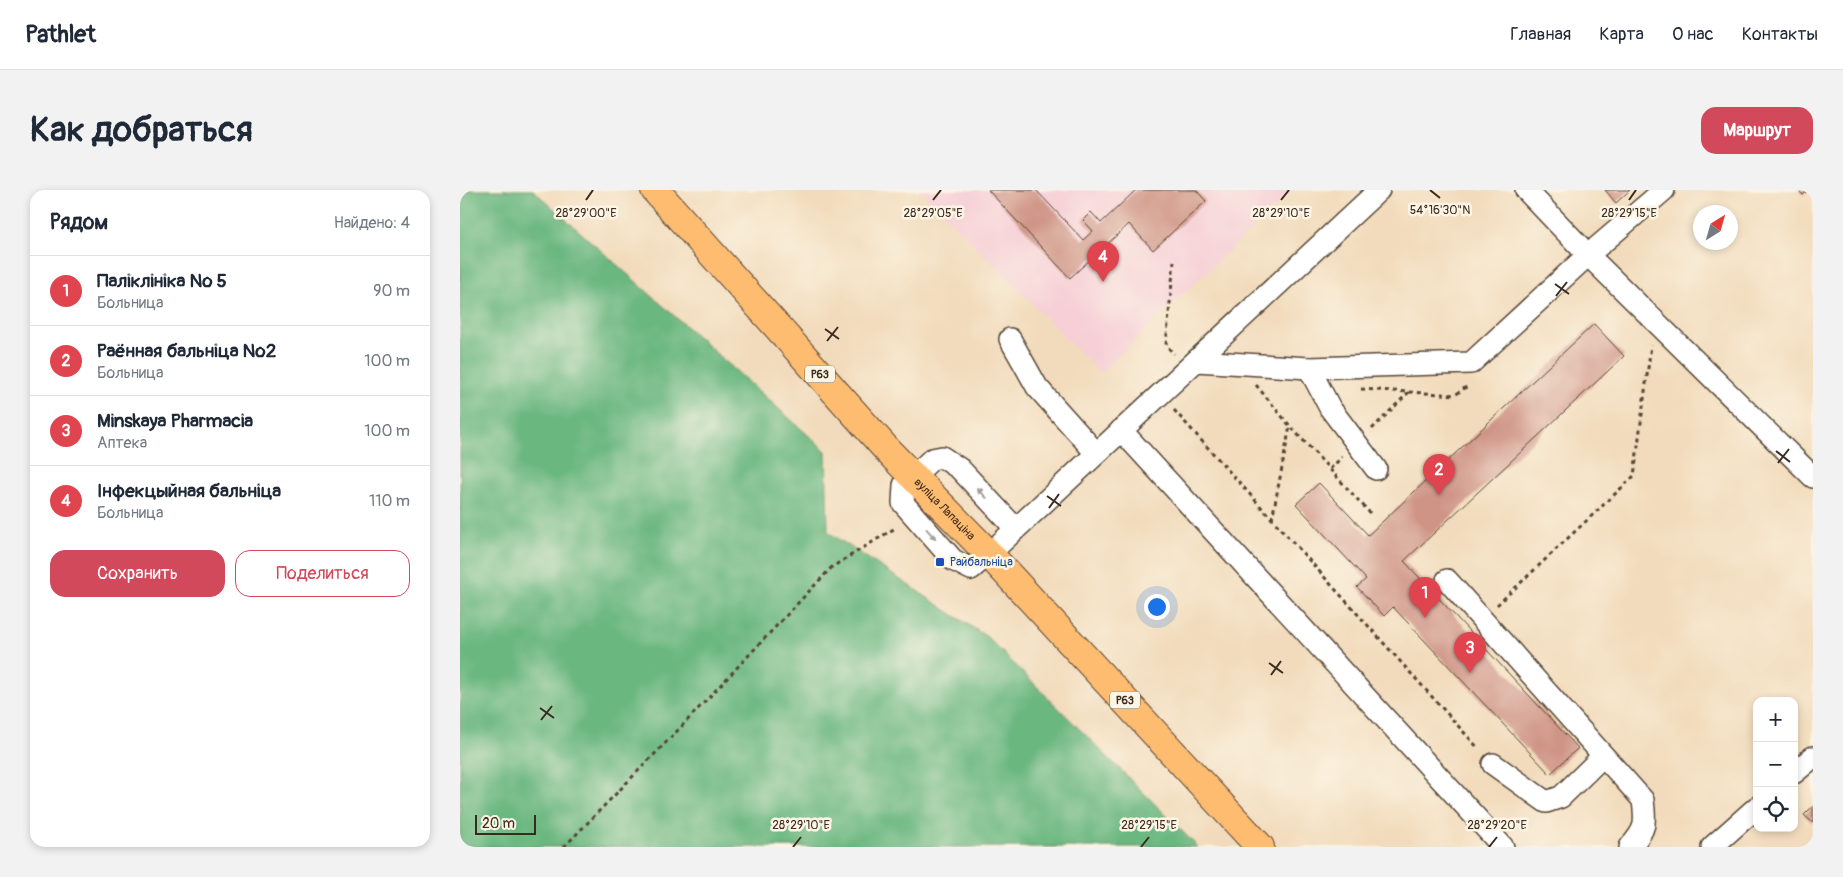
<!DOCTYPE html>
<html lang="ru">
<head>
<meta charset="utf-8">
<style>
	body { margin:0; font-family:Pangolin,sans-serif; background:#f2f2f3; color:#1f2937 }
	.controls { position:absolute; right:15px; bottom:15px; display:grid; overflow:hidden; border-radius:10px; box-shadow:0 2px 8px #0003 }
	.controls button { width:45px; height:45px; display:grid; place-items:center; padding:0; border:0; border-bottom:1px solid #e0e1e3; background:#fff; color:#1f2937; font:25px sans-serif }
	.compass { position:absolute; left:1233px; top:15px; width:45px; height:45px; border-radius:50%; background:#fff; box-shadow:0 2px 8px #0003; rotate:37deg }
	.scale { position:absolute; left:15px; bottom:12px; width:61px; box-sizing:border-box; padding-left:5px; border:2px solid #3b2a1e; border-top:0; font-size:14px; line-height:18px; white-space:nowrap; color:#3b2a1e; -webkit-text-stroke:4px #fcf5e5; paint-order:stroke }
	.you { position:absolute; left:696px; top:416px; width:18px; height:18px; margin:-12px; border:4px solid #fff; border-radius:50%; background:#1a73e8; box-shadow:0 0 0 8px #1a73e833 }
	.badge { display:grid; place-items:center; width:32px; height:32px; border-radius:50%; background:#d1495b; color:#fff; font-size:16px; font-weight:700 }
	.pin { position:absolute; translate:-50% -41px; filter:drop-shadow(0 1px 2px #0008) }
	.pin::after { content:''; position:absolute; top:26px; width:18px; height:15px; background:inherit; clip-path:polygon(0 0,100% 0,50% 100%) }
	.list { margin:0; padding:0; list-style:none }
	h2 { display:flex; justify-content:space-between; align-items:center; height:65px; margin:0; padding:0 20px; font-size:21px }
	h2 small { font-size:16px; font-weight:400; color:#747a83 }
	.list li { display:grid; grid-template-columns:32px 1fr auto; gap:15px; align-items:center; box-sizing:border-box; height:70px; padding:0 20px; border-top:1px solid #e0e1e3 }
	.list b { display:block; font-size:19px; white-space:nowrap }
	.list p { margin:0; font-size:16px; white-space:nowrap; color:#747a83 }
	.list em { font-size:16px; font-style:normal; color:#747a83 }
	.actions { display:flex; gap:10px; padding:15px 20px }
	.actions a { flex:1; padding:11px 0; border:1px solid #d1495b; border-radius:15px; text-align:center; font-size:18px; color:#d1495b }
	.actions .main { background:#d1495b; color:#fff }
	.icon { flex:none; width:28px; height:28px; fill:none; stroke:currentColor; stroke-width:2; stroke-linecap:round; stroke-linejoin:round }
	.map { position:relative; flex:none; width:1353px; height:657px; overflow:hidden; border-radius:15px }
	header { display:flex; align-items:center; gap:30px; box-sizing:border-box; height:70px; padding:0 25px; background:#fff; border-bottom:1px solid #e0e1e3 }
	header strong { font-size:24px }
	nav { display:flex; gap:28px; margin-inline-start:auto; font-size:18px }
	.intro { display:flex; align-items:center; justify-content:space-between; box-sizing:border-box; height:120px; padding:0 30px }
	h1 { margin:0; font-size:35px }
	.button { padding:12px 22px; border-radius:15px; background:#d1495b; color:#fff; font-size:18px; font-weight:700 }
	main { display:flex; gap:30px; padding:0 30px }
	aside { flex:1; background:#fff; border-radius:15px; box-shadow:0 2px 8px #0003 }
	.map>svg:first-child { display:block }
	.built { fill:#f6cfd7 }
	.forest { fill:#6bb780; stroke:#53704f }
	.building { fill:#cf9486 }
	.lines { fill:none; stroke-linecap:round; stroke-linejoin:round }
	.minor-casing { stroke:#564536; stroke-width:24 }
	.major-casing { stroke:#564536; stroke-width:30 }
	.path { stroke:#564536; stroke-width:3; stroke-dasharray:4 4; stroke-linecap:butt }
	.minor { stroke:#fff; stroke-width:21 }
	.major { stroke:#febc70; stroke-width:28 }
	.oneway { fill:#a79f9a }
	.ticks { fill:none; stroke:#3b2a1e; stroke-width:2 }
	.transit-dot { fill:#1a4fb4; stroke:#fcf5e5; stroke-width:2 }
	.labels { text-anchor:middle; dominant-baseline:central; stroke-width:5; stroke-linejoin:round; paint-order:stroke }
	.shield { fill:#fcf5e5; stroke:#75675a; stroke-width:1 }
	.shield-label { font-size:11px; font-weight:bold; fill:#3b2a1e }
	.street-label { font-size:12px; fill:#3b2a1e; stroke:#fcf5e5 }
	.transit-label { font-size:12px; fill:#164399; stroke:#fcf5e5; text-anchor:start }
	.ticks-label { font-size:12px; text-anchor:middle; fill:#3b2a1e; stroke:#fcf5e5; stroke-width:5; stroke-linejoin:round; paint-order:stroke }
</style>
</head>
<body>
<header>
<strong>Pathlet</strong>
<nav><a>Главная</a><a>Карта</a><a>О нас</a><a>Контакты</a></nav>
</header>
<div class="intro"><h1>Как добраться</h1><a class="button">Маршрут</a></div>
<main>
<aside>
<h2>Рядом<small>Найдено: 4</small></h2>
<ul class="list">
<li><span class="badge" style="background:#e0444e">1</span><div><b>Паліклініка № 5</b><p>Больница</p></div><em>90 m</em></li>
<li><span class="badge" style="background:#e0444e">2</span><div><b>Раённая бальніца №2</b><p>Больница</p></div><em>100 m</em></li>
<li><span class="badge" style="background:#e0444e">3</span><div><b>Minskaya Pharmacia</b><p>Аптека</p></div><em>100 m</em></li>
<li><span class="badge" style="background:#e0444e">4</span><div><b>Інфекцыйная бальніца</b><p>Больница</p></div><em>110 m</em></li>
</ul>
<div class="actions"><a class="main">Сохранить</a><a>Поделиться</a></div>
</aside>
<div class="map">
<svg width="1353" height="657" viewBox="0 0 1353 657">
	<rect width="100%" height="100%" fill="#fcf5e5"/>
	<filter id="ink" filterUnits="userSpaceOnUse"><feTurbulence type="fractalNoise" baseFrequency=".02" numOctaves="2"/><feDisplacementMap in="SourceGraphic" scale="10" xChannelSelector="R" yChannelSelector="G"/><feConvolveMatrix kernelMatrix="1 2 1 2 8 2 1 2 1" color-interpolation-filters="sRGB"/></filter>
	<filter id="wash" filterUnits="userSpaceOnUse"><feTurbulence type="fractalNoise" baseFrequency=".0096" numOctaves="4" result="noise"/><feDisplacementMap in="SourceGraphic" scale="20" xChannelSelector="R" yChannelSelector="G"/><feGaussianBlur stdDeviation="1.12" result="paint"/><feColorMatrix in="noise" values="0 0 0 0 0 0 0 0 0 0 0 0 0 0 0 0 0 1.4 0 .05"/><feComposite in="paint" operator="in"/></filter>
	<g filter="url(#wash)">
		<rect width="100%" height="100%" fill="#f2dbbc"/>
		<!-- built -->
		<path class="built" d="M460,0H833L640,183Z"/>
		<!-- forest -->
		<path class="forest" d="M0,0H73L366,261L368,342L527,447L738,657H0Z"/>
		<g id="blocks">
			<!-- building -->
			<g class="building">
				<path d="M528,0H576L623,50L633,41L623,30L631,22L641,33L676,0H736L746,11L693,60L669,34L610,88Z"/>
				<path d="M1145,0H1170L1156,13Z"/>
				<path d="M1338,0H1348L1343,5Z"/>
				<path d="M1134,134L1164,166L944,371L1118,558L1090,584L933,417L924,426L897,397L906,389L836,314L859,293L908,345Z"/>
				<path d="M1353,616V633L1344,625Z"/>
			</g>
		</g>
	</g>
	<g filter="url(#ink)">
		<use href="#blocks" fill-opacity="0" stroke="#564536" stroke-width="1"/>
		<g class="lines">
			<!-- minor casing -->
			<g class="minor-casing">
				<g id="minor">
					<path d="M1204,0L1128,65L1353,287"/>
					<path d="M550,149L577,197L636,263"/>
					<path d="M736,171L849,178L1011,173L1128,65L1066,0"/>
					<path d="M849,178L870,218L916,279"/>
					<path d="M661,240L1043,657"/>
					<path d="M556,339L500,279L482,267L472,269L444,295L443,313L493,370L511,379L529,364L919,0"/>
					<path d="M987,390L1183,610C1186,634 1186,639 1170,657"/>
					<path d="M1033,574L1086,612L1101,607L1143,566"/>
					<path d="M1334,583L1353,567"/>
					<path d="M1252,657L1297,617"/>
				</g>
			</g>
			<!-- major casing -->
			<g class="major-casing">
				<g id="major">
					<path id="s1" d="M195,0L429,262L529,364L800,657"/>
				</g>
			</g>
			<!-- path -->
			<g class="path">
				<path d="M714,71L706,155L714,164"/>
				<path d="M796,195L830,236L910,323"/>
				<path d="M901,199L995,205L1009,195"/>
				<path d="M714,220L1019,559"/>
				<path d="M912,239L949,202"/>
				<path d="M870,279L882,267"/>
				<path d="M812,329L830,236"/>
				<path d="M1037,415L1174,286L1191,155"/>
				<path d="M104,657L221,537L372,377L437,337"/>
			</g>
			<!-- minor -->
			<use href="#minor" class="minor"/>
			<!-- major -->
			<use href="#major" class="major"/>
		</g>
		<!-- one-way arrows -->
		<defs><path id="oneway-solid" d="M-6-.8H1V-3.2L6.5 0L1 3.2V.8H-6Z" transform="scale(1.25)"/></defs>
		<g class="oneway">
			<use href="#oneway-solid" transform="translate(522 303) rotate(-133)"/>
			<use href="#oneway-solid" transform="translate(471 344) rotate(48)"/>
		</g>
	</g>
	<!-- ticks -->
	<path class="ticks" d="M970,0L980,8M126,10L133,0M473,10L481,0M821,10L829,0M1169,10L1176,0M1095,94L1109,104M1096,106L1107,92M365,139L379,149M367,151L378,137M1316,261L1330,272M1318,273L1329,259M587,306L601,316M589,318L599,304M809,473L823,483M811,485L821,471M80,518L94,528M81,530L92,516M333,657L341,647M681,657L689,647M1029,657L1037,647"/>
	<!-- markers -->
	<rect class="transit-dot" x="475" y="367" width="10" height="10" rx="2.5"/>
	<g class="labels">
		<!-- shield labels -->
		<g class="shield">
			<rect x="345" y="175.5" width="30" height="17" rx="4"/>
			<rect x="650" y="501.5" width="30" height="17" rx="4"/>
		</g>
		<g class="shield-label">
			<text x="360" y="184">Р63</text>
			<text x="665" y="510">Р63</text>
		</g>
		<!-- street labels -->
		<g class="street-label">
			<text stroke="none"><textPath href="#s1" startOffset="431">вуліца Лапаціна</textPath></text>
		</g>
		<!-- transit labels -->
		<g class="transit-label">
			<text x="490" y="372">Райбальніца</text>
		</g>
	</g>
	<g class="ticks-label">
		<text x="980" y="24">54°16'30"N</text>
		<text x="126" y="27">28°29'00"E</text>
		<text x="473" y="27">28°29'05"E</text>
		<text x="821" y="27">28°29'10"E</text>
		<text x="1169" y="27">28°29'15"E</text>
		<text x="341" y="639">28°29'10"E</text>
		<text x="689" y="639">28°29'15"E</text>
		<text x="1037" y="639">28°29'20"E</text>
	</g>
</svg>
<div class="controls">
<button>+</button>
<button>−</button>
<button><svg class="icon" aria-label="locate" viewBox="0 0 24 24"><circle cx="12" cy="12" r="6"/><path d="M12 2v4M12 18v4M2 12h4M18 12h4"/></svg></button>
</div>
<svg class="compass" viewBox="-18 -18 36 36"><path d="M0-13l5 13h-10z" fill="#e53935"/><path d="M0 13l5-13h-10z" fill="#747a83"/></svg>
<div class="scale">20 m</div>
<div class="you"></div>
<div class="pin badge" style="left:965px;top:428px;background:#e0444e">1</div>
<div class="pin badge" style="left:979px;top:305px;background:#e0444e">2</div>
<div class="pin badge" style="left:1010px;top:483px;background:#e0444e">3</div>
<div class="pin badge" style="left:643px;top:92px;background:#e0444e">4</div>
</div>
</main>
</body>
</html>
